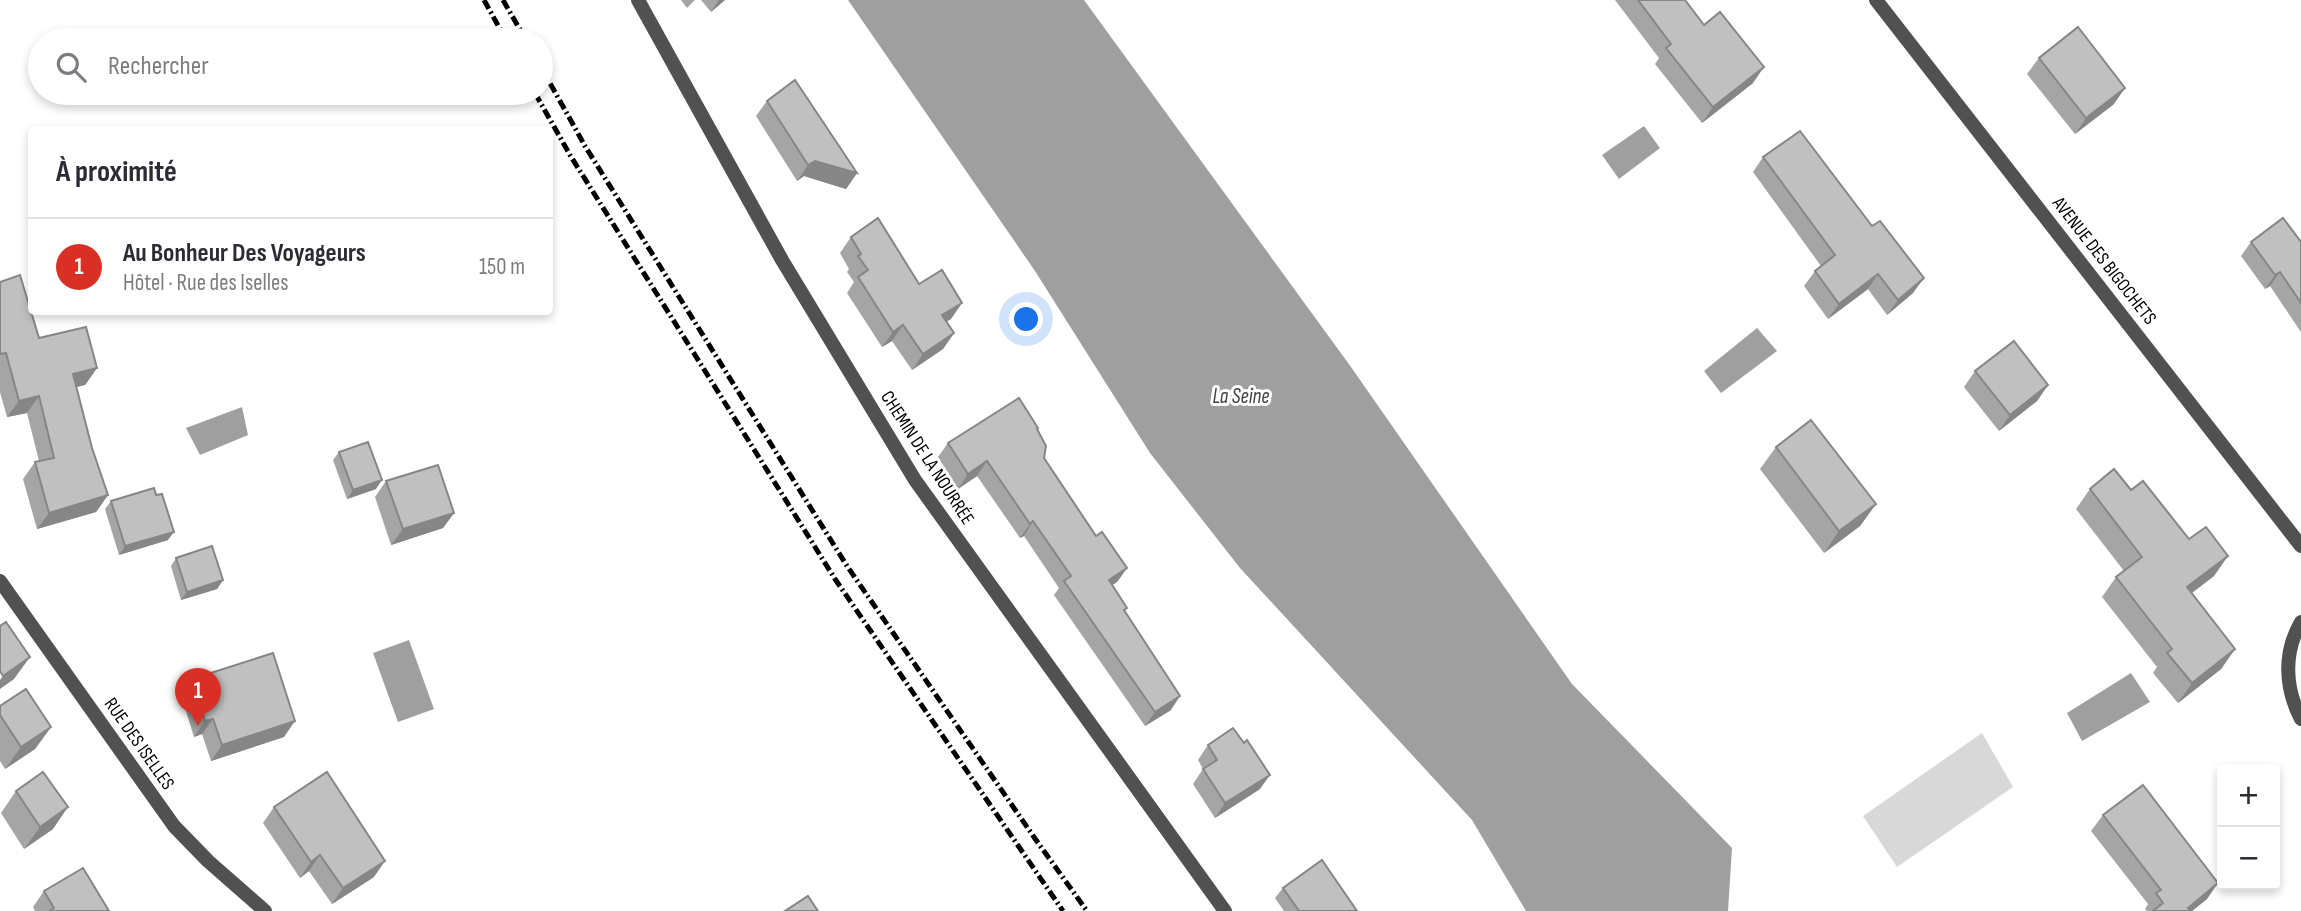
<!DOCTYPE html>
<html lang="fr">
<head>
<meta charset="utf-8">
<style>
	body { margin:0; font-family:"Sofia Sans Condensed",sans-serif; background:#f2f2f3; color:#2b2b33 }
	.controls { position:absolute; right:21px; bottom:21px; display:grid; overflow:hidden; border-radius:7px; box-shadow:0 4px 10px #0003 }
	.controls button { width:63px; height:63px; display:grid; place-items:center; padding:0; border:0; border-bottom:2px solid #e1e1e2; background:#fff; color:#2b2b33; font:35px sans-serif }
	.you { position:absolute; left:1027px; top:320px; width:24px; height:24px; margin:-18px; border:5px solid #fff; border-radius:50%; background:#1a73e8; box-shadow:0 0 0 10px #1a73e833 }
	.badge { display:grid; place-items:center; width:46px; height:46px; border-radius:50%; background:#d93025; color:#fff; font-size:23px; font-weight:700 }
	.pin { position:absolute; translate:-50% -58px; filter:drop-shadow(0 2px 4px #0008) }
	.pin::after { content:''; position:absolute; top:37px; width:24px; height:21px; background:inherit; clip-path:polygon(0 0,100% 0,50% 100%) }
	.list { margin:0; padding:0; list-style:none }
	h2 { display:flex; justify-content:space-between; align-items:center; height:91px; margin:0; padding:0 28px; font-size:30px }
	h2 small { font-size:23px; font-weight:400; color:#7c7c81 }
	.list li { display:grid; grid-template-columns:46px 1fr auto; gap:21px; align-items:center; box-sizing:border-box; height:98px; padding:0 28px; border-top:2px solid #e1e1e2 }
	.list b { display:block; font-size:26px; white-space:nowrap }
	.list p { margin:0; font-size:23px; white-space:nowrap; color:#7c7c81 }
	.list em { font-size:23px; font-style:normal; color:#7c7c81 }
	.icon { flex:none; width:38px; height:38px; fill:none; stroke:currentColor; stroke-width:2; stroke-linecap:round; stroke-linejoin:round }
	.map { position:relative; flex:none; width:2301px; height:911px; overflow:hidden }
	.search { position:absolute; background:#fff; box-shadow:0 4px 10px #0003; left:28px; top:28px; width:525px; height:77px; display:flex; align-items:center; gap:18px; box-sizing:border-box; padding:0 24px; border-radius:38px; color:#7c7c81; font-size:26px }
	.panel { position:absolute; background:#fff; box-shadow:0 4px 10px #0003; left:28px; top:126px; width:525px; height:189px; border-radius:7px }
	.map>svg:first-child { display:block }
	.green { fill:#d8d8d8 }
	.water { fill:#9f9f9f }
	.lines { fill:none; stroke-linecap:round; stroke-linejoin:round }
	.street { stroke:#515151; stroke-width:14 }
	.rail { stroke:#000; stroke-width:5; stroke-dasharray:10 3.5 2 3.5; stroke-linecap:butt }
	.wall { fill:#a5a5a5 }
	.shaded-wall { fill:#868686 }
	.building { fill:#c0c0c0; stroke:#868686; stroke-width:2 }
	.labels { text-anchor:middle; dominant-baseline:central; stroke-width:6; stroke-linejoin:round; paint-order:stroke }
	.street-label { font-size:19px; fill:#000; stroke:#fff }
	.water-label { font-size:21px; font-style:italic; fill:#404040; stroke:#fff }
</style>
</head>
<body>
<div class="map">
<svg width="2301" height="911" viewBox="0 0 2301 911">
	<rect width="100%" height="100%" fill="#fff"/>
	<!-- green -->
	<path class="green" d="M1982,733L2013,787L1897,867L1863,816Z"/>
	<!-- water -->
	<g class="water">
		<path d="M848,0H1084L1351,367L1572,684L1732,848L1728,911H1526L1472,820L1240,568L1150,453L1035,271Z"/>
		<path d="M1644,126L1660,148L1619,179L1602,155Z"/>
		<path d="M1757,328L1777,351L1721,393L1704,371Z"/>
		<path d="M242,407L248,435L200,455L186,428Z"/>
		<path d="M409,640L434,709L398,722L373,653Z"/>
		<path d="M2131,673L2150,702L2082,741L2067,713Z"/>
	</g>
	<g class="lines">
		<!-- street -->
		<g class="street">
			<path d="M638,0L782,260L915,480L1225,911"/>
			<path d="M1876,0L2301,546"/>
			<path d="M0,581L174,826L208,861L265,911"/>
			<path d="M2301,622C2283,653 2285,688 2301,719"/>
		</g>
		<!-- rail -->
		<g class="rail">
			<path d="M484,0L506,40"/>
			<path d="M503,0L526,40"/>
			<path d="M541,67L585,146L847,566L1036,840L1087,911"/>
			<path d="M535,93L570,155L835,579L1063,911"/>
		</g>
	</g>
	<!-- wall -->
	<g class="wall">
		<path d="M681,0H695L687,8Z"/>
		<path d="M701,0H725L711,12Z"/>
		<path d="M1615,0H1685L1704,25L1753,83L1702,123L1655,64L1659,58Z"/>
		<path d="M2039,58L2114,104L2075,134L2027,74Z"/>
		<path d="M767,101L857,173L846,189L804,176L797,181L756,116Z"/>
		<path d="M1763,157L1913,293L1887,315L1868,289L1828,319L1804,286L1815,271L1821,266L1753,172Z"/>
		<path d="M851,237L919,284L951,319L946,321L954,333L943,349L912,370L892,341L882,347L847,293L854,282L847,272L849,269L840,253Z"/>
		<path d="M2251,242H2301V332L2270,286L2265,289L2241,256Z"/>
		<path d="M0,282L39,338L97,368L85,385L76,387L92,448L108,495L96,512L37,529L23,479L35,462L39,461L27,413L7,417L0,392Z"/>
		<path d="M1975,371L2048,385L2037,401L1999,431L1964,387Z"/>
		<path d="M1038,428L1037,430L1044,458L1096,536L1127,568L1117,582L1112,585L1171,710L1145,726L1054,595L1059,588L1024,536L1020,538L977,476L958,489L938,457L948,443Z"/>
		<path d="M1776,447L1876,504L1860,526L1824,553L1760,469Z"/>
		<path d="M339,452L376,489L347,499L333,460Z"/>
		<path d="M386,481L454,513L443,528L391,545L375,497Z"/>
		<path d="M2090,489L2131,490L2214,576L2192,593L2235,649L2221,669L2178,703L2153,673L2157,667L2102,597L2116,577L2124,571L2076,509Z"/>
		<path d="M111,501L168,540L119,555L105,509Z"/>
		<path d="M176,558L223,580L217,589L181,600L171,566Z"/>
		<path d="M192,679L284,737L211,761L202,734L194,737L181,695Z"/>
		<path d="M0,706L51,727L35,749L5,769L0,761Z"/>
		<path d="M1208,745L1260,789L1215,818L1193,784L1203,769L1198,760Z"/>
		<path d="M16,791L53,829L24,849L1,813Z"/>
		<path d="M274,807L374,877L332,904L309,871L300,878L263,823Z"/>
		<path d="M2103,815L2207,899L2192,911H2147L2145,909L2148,904L2091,831Z"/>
		<path d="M1283,888L1357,911H1284L1275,898Z"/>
		<path d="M44,891L109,911H35L33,907Z"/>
	</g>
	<!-- shaded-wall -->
	<g class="shaded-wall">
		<path d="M719,0H725L711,12Z"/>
		<path d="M1764,67L1753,83L1702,123L1713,107Z"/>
		<path d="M2125,88L2114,104L2075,134L2086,118Z"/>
		<path d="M815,161L857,173L846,189L804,176L797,181L808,165Z"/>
		<path d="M2280,272L2270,286L2265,289L2275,275Z"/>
		<path d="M1878,274L1868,289L1828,319L1839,304Z"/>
		<path d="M1924,278L1913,293L1887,315L1898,300Z"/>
		<path d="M962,303L951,319L931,331L942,315Z"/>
		<path d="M903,325L892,341L882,347L893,332Z"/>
		<path d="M954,333L943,349L912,370L923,354Z"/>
		<path d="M97,368L85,385L61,391L73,374Z"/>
		<path d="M2048,385L2037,401L1999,431L2010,415Z"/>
		<path d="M39,396L27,413L7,417L19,401Z"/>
		<path d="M987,461L977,476L958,489L968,474Z"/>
		<path d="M382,480L376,489L347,499L353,490Z"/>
		<path d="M108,495L96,512L37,529L49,513Z"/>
		<path d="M1876,504L1860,526L1824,553L1839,531Z"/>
		<path d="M454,513L443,528L391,545L403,529Z"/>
		<path d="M1033,521L1024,536L1020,538L1030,524Z"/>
		<path d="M174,532L168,540L119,555L125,546Z"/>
		<path d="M2228,556L2214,576L2173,607L2187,587Z"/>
		<path d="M1127,568L1117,582L1099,594L1109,580Z"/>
		<path d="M223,580L217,589L181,600L187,592Z"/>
		<path d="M2235,649L2221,669L2178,703L2192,683Z"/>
		<path d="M30,657L14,679L0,689V680L3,676Z"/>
		<path d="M1180,696L1171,710L1145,726L1155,712Z"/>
		<path d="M213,719L202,734L194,737L205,721Z"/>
		<path d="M295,721L284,737L211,761L222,745Z"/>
		<path d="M51,727L35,749L5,769L21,747Z"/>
		<path d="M1270,775L1260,789L1215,818L1225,803Z"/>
		<path d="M68,807L53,829L24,849L40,827Z"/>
		<path d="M320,855L309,871L300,878L311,862Z"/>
		<path d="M385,861L374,877L332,904L343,888Z"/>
		<path d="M2218,883L2207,899L2192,911H2186L2188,908Z"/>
	</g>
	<!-- building -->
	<g class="building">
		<path d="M1638,0H1685L1704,25L1720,12L1764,67L1713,107L1666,48L1671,44Z"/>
		<path d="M2078,27L2125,88L2086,118L2039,58Z"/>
		<path d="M795,80L857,173L815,161L808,165L767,101Z"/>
		<path d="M1800,131L1872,226L1880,221L1924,278L1898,300L1878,274L1839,304L1815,271L1835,255L1763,157Z"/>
		<path d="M878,218L919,284L942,270L962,303L942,315L954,333L923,354L903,325L893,332L858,277L868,270L858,256L861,254L851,237Z"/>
		<path d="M2283,218L2301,242V303L2280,272L2275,275L2251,242Z"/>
		<path d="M20,275L39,338L86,327L97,368L73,374L92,448L108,495L49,513L35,462L54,458L39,396L19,401L6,353L0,354V282Z"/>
		<path d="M2014,341L2048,385L2010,415L1975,371Z"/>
		<path d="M1019,398L1038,428L1037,429L1046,446L1044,458L1096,536L1102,532L1127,568L1109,580L1127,608L1124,610L1180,696L1155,712L1064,581L1071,576L1033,521L1030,524L987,461L968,474L948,443Z"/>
		<path d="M1811,420L1876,504L1839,531L1776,447Z"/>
		<path d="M368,442L382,480L353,490L339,452Z"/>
		<path d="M438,465L454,513L403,529L386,481Z"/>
		<path d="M2114,469L2131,490L2143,481L2189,539L2206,527L2228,556L2187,587L2235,649L2192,683L2167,653L2172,649L2116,577L2142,557L2090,489Z"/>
		<path d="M154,488L156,495L162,494L174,532L125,546L111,501Z"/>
		<path d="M212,546L223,580L187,592L176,558Z"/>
		<path d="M6,622L30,657L3,676L0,671V626Z"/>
		<path d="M273,653L295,721L222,745L213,719L205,721L192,679Z"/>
		<path d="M26,689L51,727L21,747L0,715V706Z"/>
		<path d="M1233,728L1244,743L1247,740L1270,775L1225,803L1203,769L1217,760L1208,745Z"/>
		<path d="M43,772L68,807L40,827L16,791Z"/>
		<path d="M327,772L385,861L343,888L320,855L311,862L274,807Z"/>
		<path d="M2143,785L2218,883L2188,908L2191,911H2153L2163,903L2156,893L2161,890L2103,815Z"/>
		<path d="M1322,860L1357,911H1299L1283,888Z"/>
		<path d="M83,868L109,911H50L54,908L44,891Z"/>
		<path d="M808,896L818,911H785Z"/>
	</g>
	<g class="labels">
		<!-- street labels -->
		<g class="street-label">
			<text transform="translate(2104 261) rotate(52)">AVENUE DES BIGOCHETS</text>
			<text transform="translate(927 458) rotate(57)">CHEMIN DE LA NOURRÉE</text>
			<text transform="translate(139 744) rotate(55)">RUE DES ISELLES</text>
		</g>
		<!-- water labels -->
		<g class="water-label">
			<text x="1241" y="396">La Seine</text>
		</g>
	</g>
</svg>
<div class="controls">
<button>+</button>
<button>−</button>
</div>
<div class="you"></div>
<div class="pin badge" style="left:198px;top:726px">1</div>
<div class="search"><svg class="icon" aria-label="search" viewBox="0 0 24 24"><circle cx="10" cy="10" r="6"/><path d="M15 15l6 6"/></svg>Rechercher</div>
<section class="panel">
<h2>À proximité<small></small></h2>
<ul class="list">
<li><span class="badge">1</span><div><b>Au Bonheur Des Voyageurs</b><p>Hôtel · Rue des Iselles</p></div><em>150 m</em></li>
</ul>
</section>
</div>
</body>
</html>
